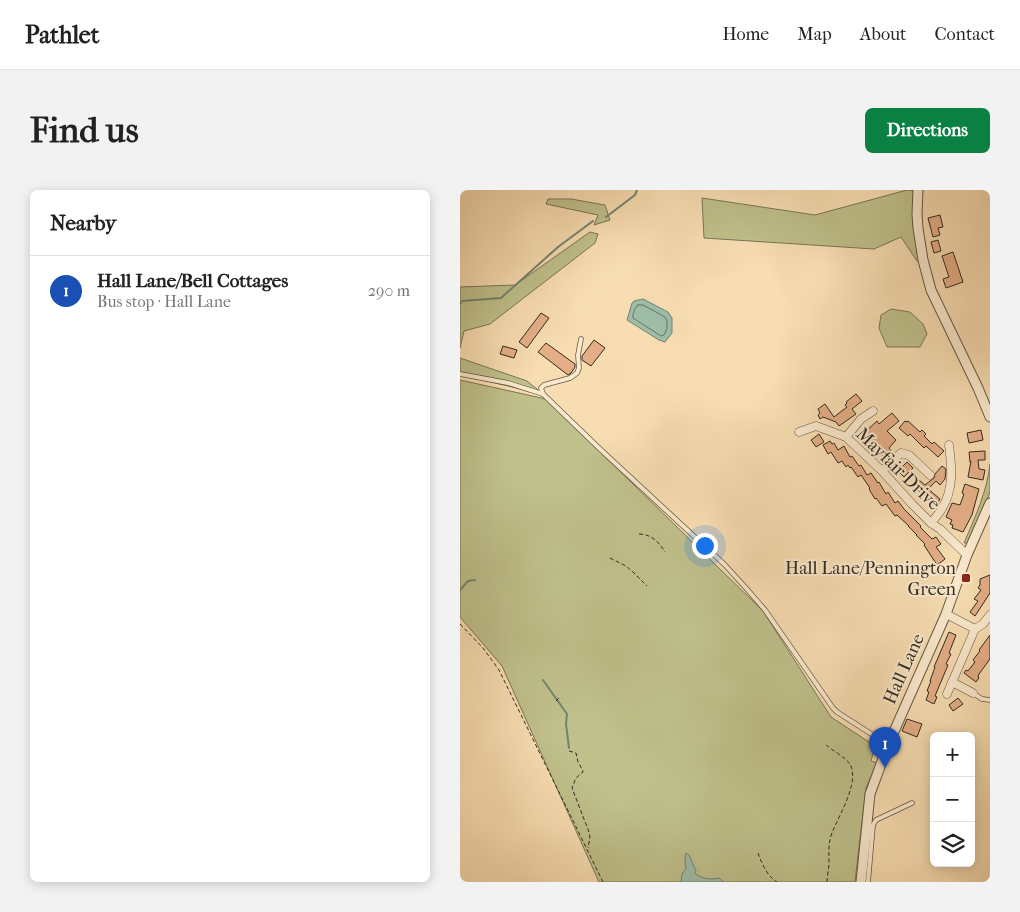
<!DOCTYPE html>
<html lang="en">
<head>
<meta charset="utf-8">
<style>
	body { margin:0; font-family:"IM FELL French Canon",serif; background:#f2f2f2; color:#222 }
	.controls { position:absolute; right:15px; bottom:15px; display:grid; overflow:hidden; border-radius:8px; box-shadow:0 2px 12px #0003 }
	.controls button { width:45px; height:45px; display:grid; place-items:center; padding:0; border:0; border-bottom:1px solid #e0e0e0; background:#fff; color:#222; font:25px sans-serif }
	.you { position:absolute; left:244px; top:355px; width:18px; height:18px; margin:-12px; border:4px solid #fff; border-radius:50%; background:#1a73e8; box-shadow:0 0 0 8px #1a73e833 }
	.badge { display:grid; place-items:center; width:32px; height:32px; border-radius:50%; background:#0b8043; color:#fff; font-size:16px; font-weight:700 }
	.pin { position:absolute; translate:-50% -41px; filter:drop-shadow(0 1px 2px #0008) }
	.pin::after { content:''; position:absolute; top:26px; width:18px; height:15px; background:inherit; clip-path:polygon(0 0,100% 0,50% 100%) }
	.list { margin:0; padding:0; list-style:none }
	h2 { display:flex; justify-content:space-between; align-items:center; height:65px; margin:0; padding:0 20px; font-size:21px }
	h2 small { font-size:16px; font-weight:400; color:#767676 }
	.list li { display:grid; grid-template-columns:32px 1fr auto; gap:15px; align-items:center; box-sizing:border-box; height:70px; padding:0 20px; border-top:1px solid #e0e0e0 }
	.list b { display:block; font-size:19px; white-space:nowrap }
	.list p { margin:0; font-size:16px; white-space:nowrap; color:#767676 }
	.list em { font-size:16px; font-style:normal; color:#767676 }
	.icon { flex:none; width:28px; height:28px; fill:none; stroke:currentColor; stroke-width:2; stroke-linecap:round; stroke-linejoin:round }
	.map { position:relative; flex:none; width:530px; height:692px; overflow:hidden; border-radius:8px }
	header { display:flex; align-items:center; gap:30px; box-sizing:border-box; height:70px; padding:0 25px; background:#fff; border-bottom:1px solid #e0e0e0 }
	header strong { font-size:24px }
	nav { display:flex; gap:28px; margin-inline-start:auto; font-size:18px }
	.intro { display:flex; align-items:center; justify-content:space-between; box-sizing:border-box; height:120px; padding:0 30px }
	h1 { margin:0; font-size:35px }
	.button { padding:12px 22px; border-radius:8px; background:#0b8043; color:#fff; font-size:18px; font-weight:700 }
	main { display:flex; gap:30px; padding:0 30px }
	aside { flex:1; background:#fff; border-radius:8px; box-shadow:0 2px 12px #0003 }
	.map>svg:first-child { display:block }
	.green { fill:#bfc08b; stroke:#787556 }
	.water { fill:#9ebda8; stroke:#728272 }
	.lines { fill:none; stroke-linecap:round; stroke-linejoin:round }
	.shore { stroke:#687464; stroke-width:1 }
	.stream { stroke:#728272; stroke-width:2 }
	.building { fill:#e5ae87; stroke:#312a20 }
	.service-casing { stroke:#635744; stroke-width:5.5 }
	.minor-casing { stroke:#635744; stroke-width:9 }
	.tertiary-casing { stroke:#635744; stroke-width:11 }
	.path { stroke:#312a20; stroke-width:1; stroke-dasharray:4 2.5; stroke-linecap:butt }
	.service { stroke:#fae9cd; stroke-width:4 }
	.minor { stroke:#fae9cd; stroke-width:8 }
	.tertiary { stroke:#fae9cd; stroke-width:9 }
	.poi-dot { fill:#8f2418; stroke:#fae9cd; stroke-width:2 }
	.labels { text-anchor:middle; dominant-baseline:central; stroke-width:4; stroke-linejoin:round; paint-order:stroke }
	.street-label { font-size:18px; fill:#312a20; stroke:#fae9cd }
	.poi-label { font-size:18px; fill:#312a20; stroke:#fae9cd; text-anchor:end }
</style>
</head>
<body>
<header>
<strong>Pathlet</strong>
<nav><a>Home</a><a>Map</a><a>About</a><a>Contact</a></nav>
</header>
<div class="intro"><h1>Find us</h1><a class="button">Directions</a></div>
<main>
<aside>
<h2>Nearby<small></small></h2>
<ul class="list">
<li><span class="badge" style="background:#1a4fb4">1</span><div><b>Hall Lane/Bell Cottages</b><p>Bus stop · Hall Lane</p></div><em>290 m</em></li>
</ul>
</aside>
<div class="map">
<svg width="530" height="692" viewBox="0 0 530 692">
	<rect width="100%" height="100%" fill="#f8ddb2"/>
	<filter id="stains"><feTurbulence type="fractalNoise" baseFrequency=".004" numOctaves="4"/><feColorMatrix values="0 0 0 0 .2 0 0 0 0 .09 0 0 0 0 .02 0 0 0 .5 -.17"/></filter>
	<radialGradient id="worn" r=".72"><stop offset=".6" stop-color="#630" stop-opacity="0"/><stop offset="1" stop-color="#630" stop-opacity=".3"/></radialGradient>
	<!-- green -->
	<g class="green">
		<path d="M447,0L455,1L453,34L460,72L457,71L441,47L414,59L244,48L242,8L355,25Z"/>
		<path d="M88,9H111L145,15L150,30L134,35L138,25L86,14Z"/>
		<path d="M130,42L138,44L135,53L30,134L4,141L0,158V97L55,95Z"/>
		<path d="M431,119L450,122L463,134L467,144L460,157H427L419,138L421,125Z"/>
		<path d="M0,168L67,191L83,204L0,185Z"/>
		<path d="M0,190L86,209L303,421L371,527L415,556L411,571L417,573L406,598L399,657L395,692H139L42,476L0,427Z"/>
		<path d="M530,274V302L525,316L508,353H504C515,327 527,302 530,274Z"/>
	</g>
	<!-- water -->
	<g class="water">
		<path d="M183,109L208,122L212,128V143L205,152L199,150L167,130L172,113L174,111Z"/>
		<path d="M226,663L229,665L236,681L235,683C241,689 251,690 259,688L264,692H221L222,684L226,679L225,668Z"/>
	</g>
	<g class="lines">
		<!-- shore -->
		<path class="shore" d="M178,115H183L205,127C209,132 207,140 204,145L201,146L173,128C172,125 175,117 178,115Z"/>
		<!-- stream -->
		<g class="stream">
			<path d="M146,27L175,5L177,0"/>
			<path d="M0,114L2,111L41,108L98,57L133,31"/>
			<path d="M0,400L8,391L15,390"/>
			<path d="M83,490L107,524L106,534L109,558"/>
		</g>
	</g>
	<!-- building -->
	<g class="building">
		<path d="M480,25L483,37L478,38L480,45L473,47L468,28Z"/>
		<path d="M478,50L481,61L474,63L471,52Z"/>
		<path d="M493,62L503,92L486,98L483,89L489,87L482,66Z"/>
		<path d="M81,123L89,128L67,158L59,152Z"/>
		<path d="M134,150L145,158L131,176L122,170V166Z"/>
		<path d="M86,153L115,174V177L111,183L108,185L78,162Z"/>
		<path d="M43,156L57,160L54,168L40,164Z"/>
		<path d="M396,204L402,211L392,219L396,224L379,236L376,232L363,227L360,229L358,225L360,223L358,219L365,214L374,227L387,217L385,215L387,213L386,212Z"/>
		<path d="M432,223L439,231L427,241L436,250L429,258L431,261L424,267L402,245L417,231L419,234Z"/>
		<path d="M445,231L447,232L448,231L460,242L462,240L466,244L464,246L472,254L474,252L484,261L478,267L466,256L464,258L450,244L448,246L439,238Z"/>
		<path d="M521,240L523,250L509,253L507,243Z"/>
		<path d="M359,244L364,252L356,257L351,250Z"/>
		<path d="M370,251L372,254L374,253L378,260L384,256L390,267L392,266L399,276L401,275L407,285L411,283L418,293L419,292L426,304L428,302L435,313L438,311L444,319L461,336L460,337L472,349L476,347L481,354L476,357L485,369L477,375L464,355L465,354L456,345H457L448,336H449L437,325L435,326L426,314L422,316L416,308L415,309L409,299L410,298L401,285L398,287L391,277L390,278L388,275L386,277L382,271L378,273L371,262L368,264L363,255Z"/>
		<path d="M525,261V270H518L519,279L525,280L523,290L508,287L511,271L510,272L509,262Z"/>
		<path d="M447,272L453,278L444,287L438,281Z"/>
		<path d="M482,276L486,279L485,289L480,295L476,291L468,299L480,309L475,317L454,296L459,290L465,295L470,291L474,288L475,284Z"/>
		<path d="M505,294L519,299L512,325L503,342L492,338L493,335L490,334L492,330L486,327L492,313L500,315L504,304L502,303Z"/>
		<path d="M530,385V403L515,426L510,422L518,411L514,409L521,400L518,398L520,395V389Z"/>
		<path d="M489,442L496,445L489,463L491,464L486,474L488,475L475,506L477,507L474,514L466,510L469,502L467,501L471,491H470L475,477H474Z"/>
		<path d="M530,445V469L519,484L518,487L519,488L516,492L504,483L506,480L508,481L515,472L513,470L520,461L519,460Z"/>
		<path d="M498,508L503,514L493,521L489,515Z"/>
		<path d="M447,529L462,534L457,547L442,541Z"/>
	</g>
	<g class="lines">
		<!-- service casing -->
		<g class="service-casing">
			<g id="service">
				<path d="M0,184L48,193L83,204L140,259L265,375L286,398L305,420L373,518L377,522L427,554"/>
				<path d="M83,204L81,198L84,195L110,188L117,183L119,178L118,165L121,149"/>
				<path d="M513,503L522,509L530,510"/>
				<path d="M408,692L413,635L416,630L452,613"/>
			</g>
		</g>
		<!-- minor casing -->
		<g class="minor-casing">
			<g id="minor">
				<path d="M339,242L356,236L386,247L422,281L452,314L471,333L480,339L507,365"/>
				<path d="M386,247L401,229L413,221"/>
				<path d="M422,281L441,263L449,265L470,285"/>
				<path d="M471,333C474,329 478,325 481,320C494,300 492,278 489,255"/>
				<path d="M486,424L515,439"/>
				<path d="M492,492L513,503"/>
				<path d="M487,504L515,439L523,434L530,425"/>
			</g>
		</g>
		<!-- tertiary casing -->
		<g class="tertiary-casing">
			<g id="tertiary">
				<path d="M458,0L457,24L458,38L463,70L471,100L518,198L530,227"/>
				<path d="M401,692L410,604L428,555L486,424L507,365L530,313"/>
			</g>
		</g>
		<!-- path -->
		<g class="path">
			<path d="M179,344C191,344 199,352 205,362"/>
			<path d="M150,368L166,376L173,382L187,396"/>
			<path d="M0,434L23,458L39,480L143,692"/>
			<path d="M96,511L99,508"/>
			<path d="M366,555C372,560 386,568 390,574C400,592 379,625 372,643C368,653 369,662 369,673C369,679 367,686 367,692"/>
			<path d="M109,561L116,563L118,572L123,581V582L116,588L112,598L129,642L130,647L128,658"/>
			<path d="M298,663C302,674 307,686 317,692"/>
		</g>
		<!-- service -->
		<use href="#service" class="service"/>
		<!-- minor -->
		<use href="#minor" class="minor"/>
		<!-- tertiary -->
		<use href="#tertiary" class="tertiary"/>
	</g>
	<!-- markers -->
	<rect class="poi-dot" x="501" y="383" width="10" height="10" rx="2.5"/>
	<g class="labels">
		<!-- street labels -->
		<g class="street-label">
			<text transform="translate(438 279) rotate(44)">Mayfair Drive</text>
			<text transform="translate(444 479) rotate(-66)">Hall Lane</text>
		</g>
		<!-- poi labels -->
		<g class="poi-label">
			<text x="496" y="378">Hall Lane/Pennington<tspan x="496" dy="21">Green</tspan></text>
		</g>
	</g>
	<rect width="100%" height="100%" filter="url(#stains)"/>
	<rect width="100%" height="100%" fill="url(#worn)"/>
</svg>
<div class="controls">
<button>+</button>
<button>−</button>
<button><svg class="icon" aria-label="layers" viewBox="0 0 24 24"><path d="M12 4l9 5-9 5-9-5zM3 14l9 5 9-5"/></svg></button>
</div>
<div class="you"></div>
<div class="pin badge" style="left:425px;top:578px;background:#1a4fb4">1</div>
</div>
</main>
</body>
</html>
